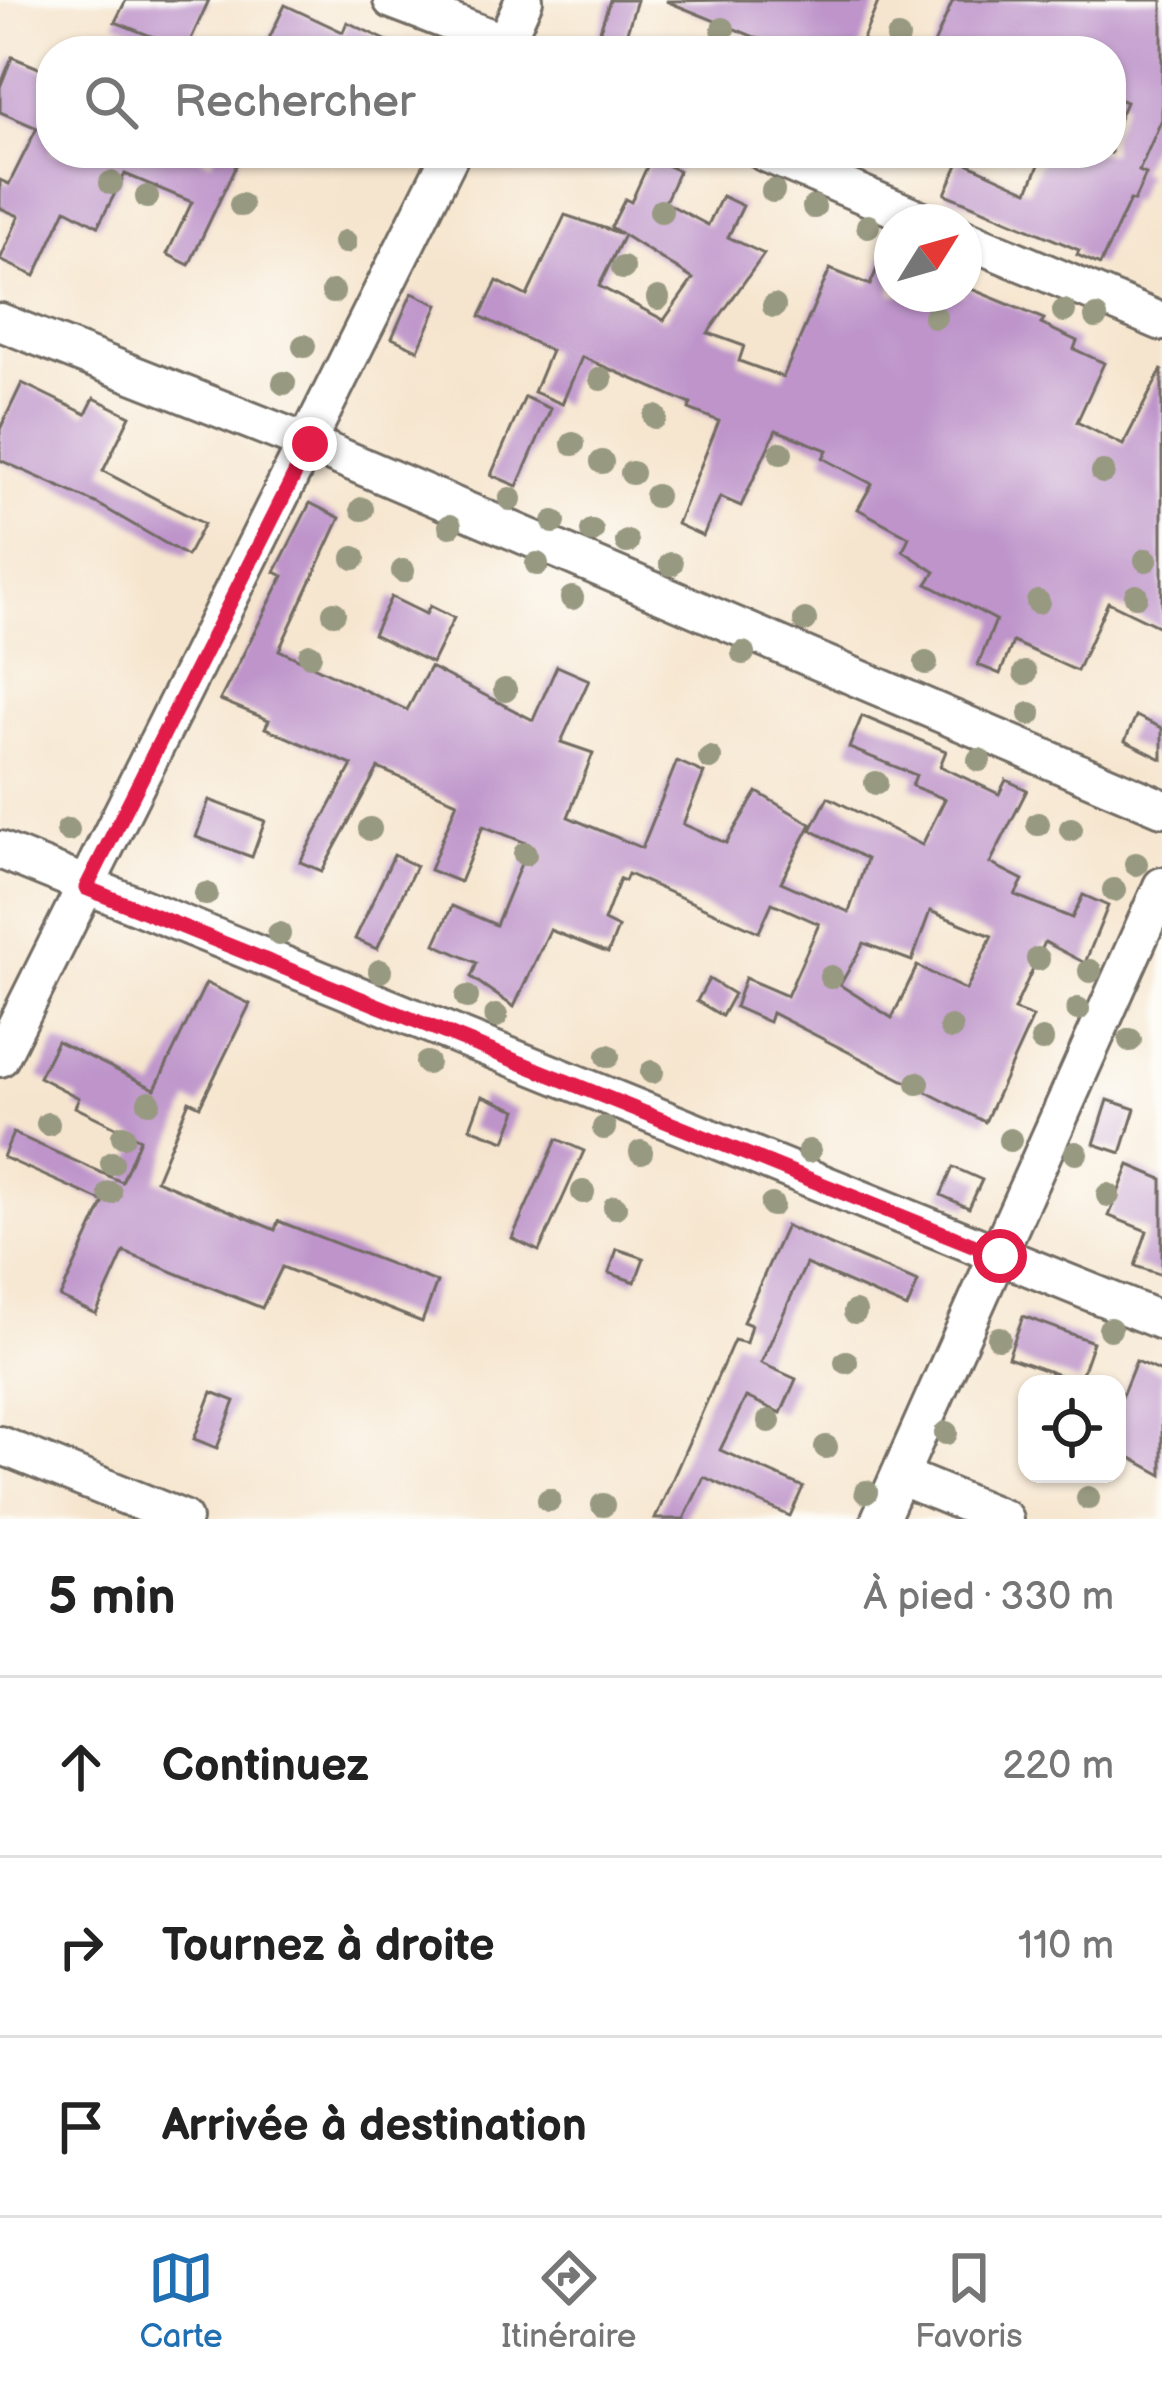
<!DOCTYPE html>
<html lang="fr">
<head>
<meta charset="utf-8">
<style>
	body { margin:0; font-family:"Balsamiq Sans",sans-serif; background:#f2f2f2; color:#222 }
	.controls { position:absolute; right:36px; bottom:36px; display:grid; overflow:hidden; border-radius:24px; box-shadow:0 3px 9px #0004 }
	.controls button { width:108px; height:108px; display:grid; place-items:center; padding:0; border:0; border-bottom:3px solid #e0e0e0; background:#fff; color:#222; font:60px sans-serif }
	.compass { position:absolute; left:874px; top:204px; width:108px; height:108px; border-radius:50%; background:#fff; box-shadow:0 3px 9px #0004; rotate:53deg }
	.stop { position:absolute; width:36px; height:36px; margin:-27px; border:9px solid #e11d48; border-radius:50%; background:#fff }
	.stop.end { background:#e11d48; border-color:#fff; box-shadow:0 3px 12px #0008 }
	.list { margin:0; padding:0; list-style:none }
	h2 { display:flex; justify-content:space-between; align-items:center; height:156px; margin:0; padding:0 48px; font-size:51px }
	h2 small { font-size:39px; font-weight:400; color:#767676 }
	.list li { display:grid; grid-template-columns:78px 1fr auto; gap:36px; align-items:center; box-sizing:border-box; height:180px; padding:0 48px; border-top:3px solid #e0e0e0 }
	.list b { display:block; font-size:45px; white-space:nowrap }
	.list em { font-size:39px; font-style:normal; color:#767676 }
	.icon { flex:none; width:66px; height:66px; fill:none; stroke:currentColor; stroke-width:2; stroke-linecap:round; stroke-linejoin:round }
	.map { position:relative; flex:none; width:1162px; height:1519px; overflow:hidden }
	.search { position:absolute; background:#fff; box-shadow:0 3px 9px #0004; left:36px; right:36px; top:36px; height:132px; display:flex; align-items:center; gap:30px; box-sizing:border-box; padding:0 42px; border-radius:48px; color:#767676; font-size:45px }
	.sheet { height:696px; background:#fff }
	nav { display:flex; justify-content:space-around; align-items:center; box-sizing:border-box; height:168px; border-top:3px solid #e0e0e0; background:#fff; font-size:33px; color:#767676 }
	nav a { display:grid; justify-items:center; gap:6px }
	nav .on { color:#1f6fb2 }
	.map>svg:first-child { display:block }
	.building { fill:#be94ca; fill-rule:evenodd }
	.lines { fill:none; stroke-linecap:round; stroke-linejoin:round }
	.minor-casing { stroke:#726c64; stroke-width:42 }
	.minor { stroke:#fff; stroke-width:36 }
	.tree { fill:#989981 }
	.route { stroke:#e11d48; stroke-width:15 }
</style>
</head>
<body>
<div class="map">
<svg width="1162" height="1519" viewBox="0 0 1162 1519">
	<rect width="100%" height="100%" fill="#fdfcf7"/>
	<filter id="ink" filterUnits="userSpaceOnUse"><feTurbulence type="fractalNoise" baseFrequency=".00833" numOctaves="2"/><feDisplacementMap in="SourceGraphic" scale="24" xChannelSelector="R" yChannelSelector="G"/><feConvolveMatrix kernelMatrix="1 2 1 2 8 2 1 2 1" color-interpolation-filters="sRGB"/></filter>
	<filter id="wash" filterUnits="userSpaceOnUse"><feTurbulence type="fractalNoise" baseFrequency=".004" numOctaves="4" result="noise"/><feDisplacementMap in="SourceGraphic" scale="48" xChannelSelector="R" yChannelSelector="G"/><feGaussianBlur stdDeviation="2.7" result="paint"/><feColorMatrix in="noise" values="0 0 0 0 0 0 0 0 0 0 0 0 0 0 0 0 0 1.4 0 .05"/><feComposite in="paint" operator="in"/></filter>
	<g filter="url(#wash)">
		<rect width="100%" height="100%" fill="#f6e5ce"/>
		<g id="blocks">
			<!-- building -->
			<g class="building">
				<path d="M126,0H209L186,50L115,22Z"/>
				<path d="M610,0H637L621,51H593Z"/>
				<path d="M733,0H879L858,51H789L666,1Z"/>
				<path d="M953,0H1162V119L1139,171L1146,174L1134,201L1130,200L1100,265L1077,255L1079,250L945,194L960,160L1028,191L1044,153H1111V137L1126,102L1111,96V51H931Z"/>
				<path d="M285,5L343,32L347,22L409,51H263Z"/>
				<path d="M12,57L51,73V153H190L211,162L215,153H242L189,265L167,254L192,202L125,174L98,226L66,209L35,276L0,260L19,216L0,208V180L9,184L37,128L0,112V87Z"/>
				<path d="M651,158L679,171L665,202L708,225L722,196L743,206L728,237L764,254L708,333L744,346L739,361L783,377L830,269L870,285L892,234V294H964V286L1044,319L1041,324L1077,341L1074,349L1104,363L1077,422L1123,445L1162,369V628L1108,602L1077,671L1013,642L1000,674L978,665L996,620L927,584L935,572L903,551L909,537L858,509L872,484L823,458L827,450L776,430L741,506L720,497L703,536L677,524L719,421L689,409L691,404L582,357L562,404L534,392L551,351L480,316L497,281L527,296L565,215L622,234L611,227L625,199L631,202ZM624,235L693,279L664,320L599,286Z"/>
				<path d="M412,293L438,305L418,350L392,338Z"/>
				<path d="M22,383L86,414L94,398L130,416L103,471L204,524L187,556L98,504L0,460V429Z"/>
				<path d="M525,397L551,409L517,486L491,475Z"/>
				<path d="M310,503L340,518L279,650L407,710L430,667L533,720L557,666L589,680L561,742L593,753L568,817L642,848L677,761L704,773L683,824L726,843L757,792L811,824L781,882L849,912L867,859L811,830L828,797L922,845L945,799L912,786L916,775L849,748L862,716L946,751L940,766L999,794L1006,780L1027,790L990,863L1023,880L1015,895L1072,918L1083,895L1108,906L1085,963L1045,942L1014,1010L1033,1017L985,1122L772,1013L769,1022L735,1007L745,978L787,996L819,924L772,903L759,932L628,874L625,881L620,879L604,921L618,928L608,953L550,930L514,1007L471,977L477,963L435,944L452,906L496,925L529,844L483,826L460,882L430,870L457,802L378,768L322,871L300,862L352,765L265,728L269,720L220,700L283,576L275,572ZM930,911L992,936L966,990L917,966L892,1018L840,985L864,943L912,961Z"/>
				<path d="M391,597L426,614L430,606L454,618L432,663L373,634Z"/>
				<path d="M1136,716L1162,728V759L1125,741Z"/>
				<path d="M209,800L265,821L252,857L196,837Z"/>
				<path d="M394,855L416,866L377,949L355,939Z"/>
				<path d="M709,979L734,994L722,1016L697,1001Z"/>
				<path d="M206,983L250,1004L200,1106L189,1101L156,1180L275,1230L278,1221L437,1282L422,1322L282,1267L262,1308L124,1252L96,1314L60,1297L104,1202L3,1157L13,1133L122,1182L140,1139L75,1107L79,1098L39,1077L57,1041L155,1089Z"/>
				<path d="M482,1096L517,1110L505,1141L470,1128Z"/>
				<path d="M1108,1100L1135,1109L1121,1153L1094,1144Z"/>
				<path d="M557,1139L584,1151L539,1251L512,1238Z"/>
				<path d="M1129,1165L1162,1179V1275L1135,1266L1147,1231L1109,1216Z"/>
				<path d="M953,1167L982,1180L969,1208L941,1195Z"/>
				<path d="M786,1226L918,1282L907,1308L806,1264L761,1363L796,1379L781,1413L746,1397L720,1450L803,1487L790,1516L704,1477L684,1519H655L734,1340L746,1343L751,1325L743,1322Z"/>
				<path d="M617,1249L644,1258L635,1282L609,1273Z"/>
				<path d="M1023,1316L1093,1342L1079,1382L1008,1357Z"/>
				<path d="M1136,1361L1162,1372V1475L1117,1450V1408Z"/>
				<path d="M212,1392L235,1401L217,1448L194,1439Z"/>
			</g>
		</g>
	</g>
	<g filter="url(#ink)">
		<use href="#blocks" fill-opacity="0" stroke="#726c64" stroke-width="3"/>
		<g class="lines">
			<!-- minor casing -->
			<g class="minor-casing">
				<g id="minor">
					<path d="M392,0L526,51"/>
					<path d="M501,51L524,0"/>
					<path d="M765,153L927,222"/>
					<path d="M964,238L1162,322"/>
					<path d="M0,322L310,444L1162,808"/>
					<path d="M0,850L1162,1321"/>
					<path d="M0,1058L451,153"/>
					<path d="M0,1445L183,1519"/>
					<path d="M900,1476L1004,1519"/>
					<path d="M880,1519L1162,886"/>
				</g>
			</g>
			<!-- minor -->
			<use href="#minor" class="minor"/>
		</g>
		<!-- trees -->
		<g class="tree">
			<circle cx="723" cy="29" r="12"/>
			<circle cx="898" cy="38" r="12"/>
			<circle cx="111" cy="183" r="12"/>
			<circle cx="773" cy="191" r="12"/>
			<circle cx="147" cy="197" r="12"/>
			<circle cx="241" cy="205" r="12"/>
			<circle cx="814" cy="207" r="12"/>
			<circle cx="661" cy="211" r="12"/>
			<circle cx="868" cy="226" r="12"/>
			<circle cx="345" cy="242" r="12"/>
			<circle cx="623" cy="268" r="12"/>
			<circle cx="333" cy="292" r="12"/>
			<circle cx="658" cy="298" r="12"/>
			<circle cx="774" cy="306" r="12"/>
			<circle cx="1064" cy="311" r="12"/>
			<circle cx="935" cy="317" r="12"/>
			<circle cx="1096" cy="317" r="12"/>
			<circle cx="304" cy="346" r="12"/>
			<circle cx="601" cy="379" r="12"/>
			<circle cx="284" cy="383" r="12"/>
			<circle cx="655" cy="417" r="12"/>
			<circle cx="573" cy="444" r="12"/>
			<circle cx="781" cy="453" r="12"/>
			<circle cx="602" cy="462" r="12"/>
			<circle cx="1103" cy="472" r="12"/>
			<circle cx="632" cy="473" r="12"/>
			<circle cx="656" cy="496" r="12"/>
			<circle cx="510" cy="499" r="12"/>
			<circle cx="362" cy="509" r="12"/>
			<circle cx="554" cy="522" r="12"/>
			<circle cx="450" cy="526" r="12"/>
			<circle cx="592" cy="531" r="12"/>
			<circle cx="627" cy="542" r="12"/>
			<circle cx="354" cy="558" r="12"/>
			<circle cx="1146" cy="560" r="12"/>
			<circle cx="537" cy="564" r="12"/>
			<circle cx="671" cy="564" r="12"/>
			<circle cx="403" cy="571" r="12"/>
			<circle cx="1136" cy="596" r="12"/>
			<circle cx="572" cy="598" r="12"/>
			<circle cx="1038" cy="602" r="12"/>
			<circle cx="334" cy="613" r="12"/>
			<circle cx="805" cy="620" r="12"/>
			<circle cx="743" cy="653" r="12"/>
			<circle cx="310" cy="655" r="12"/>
			<circle cx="926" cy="663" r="12"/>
			<circle cx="1025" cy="673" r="12"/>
			<circle cx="505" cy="690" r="12"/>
			<circle cx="1030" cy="714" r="12"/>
			<circle cx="710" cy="758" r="12"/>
			<circle cx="979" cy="760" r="12"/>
			<circle cx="876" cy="783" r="12"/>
			<circle cx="1038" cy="824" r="12"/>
			<circle cx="370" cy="829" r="12"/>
			<circle cx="1071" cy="829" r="12"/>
			<circle cx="68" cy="830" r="12"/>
			<circle cx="525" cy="854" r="12"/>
			<circle cx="1136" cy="864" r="12"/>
			<circle cx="1114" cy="890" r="12"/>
			<circle cx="206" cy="894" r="12"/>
			<circle cx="279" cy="934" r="12"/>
			<circle cx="1038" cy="959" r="12"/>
			<circle cx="380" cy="971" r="12"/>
			<circle cx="1090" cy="971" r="12"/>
			<circle cx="831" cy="977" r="12"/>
			<circle cx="467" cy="997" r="12"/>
			<circle cx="1078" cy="1009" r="12"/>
			<circle cx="496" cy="1016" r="12"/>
			<circle cx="951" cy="1028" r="12"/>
			<circle cx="1042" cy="1040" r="12"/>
			<circle cx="1130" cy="1040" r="12"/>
			<circle cx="608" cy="1056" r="12"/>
			<circle cx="427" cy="1063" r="12"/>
			<circle cx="652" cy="1072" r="12"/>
			<circle cx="918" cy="1083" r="12"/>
			<circle cx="149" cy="1102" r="12"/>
			<circle cx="48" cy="1124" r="12"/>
			<circle cx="604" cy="1128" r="12"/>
			<circle cx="123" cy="1136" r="12"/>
			<circle cx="1010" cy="1140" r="12"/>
			<circle cx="809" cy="1151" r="12"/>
			<circle cx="641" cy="1152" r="12"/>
			<circle cx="1076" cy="1153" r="12"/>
			<circle cx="112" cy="1163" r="12"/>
			<circle cx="583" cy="1192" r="12"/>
			<circle cx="110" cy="1193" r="12"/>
			<circle cx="1108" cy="1195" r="12"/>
			<circle cx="772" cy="1205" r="12"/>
			<circle cx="615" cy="1207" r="12"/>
			<circle cx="855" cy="1312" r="12"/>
			<circle cx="1110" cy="1329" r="12"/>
			<circle cx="999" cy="1338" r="12"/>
			<circle cx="846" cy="1362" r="12"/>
			<circle cx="769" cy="1421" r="12"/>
			<circle cx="946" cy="1433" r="12"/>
			<circle cx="826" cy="1447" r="12"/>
			<circle cx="866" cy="1492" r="12"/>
			<circle cx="1088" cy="1498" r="12"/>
			<circle cx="549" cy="1500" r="12"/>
			<circle cx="603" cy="1505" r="12"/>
		</g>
	</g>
	<g class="lines" filter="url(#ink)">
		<!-- route -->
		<path class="route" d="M310,444L86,888L1000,1256"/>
	</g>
</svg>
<div class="controls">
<button><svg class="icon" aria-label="locate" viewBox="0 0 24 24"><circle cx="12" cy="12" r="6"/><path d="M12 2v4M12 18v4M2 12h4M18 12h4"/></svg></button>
</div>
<svg class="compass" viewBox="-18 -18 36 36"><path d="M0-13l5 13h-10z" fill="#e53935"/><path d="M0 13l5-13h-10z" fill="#767676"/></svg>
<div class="stop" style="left:1000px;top:1256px"></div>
<div class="stop end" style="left:310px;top:444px"></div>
<div class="search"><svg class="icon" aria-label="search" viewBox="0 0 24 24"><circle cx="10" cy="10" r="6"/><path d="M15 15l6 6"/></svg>Rechercher</div>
</div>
<section class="sheet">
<h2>5 min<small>À pied · 330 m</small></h2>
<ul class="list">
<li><svg class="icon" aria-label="ahead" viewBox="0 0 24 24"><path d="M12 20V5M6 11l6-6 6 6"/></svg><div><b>Continuez</b></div><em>220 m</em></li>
<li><svg class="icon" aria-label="right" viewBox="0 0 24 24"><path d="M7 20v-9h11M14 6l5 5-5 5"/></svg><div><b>Tournez à droite</b></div><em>110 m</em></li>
<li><svg class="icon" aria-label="arrive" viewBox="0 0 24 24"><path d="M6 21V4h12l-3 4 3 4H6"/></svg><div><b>Arrivée à destination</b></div></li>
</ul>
</section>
<nav>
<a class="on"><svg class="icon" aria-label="map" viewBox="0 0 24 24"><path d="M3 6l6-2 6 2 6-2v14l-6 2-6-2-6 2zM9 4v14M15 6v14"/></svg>Carte</a>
<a><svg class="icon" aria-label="directions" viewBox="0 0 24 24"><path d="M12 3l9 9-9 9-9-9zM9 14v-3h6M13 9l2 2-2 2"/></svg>Itinéraire</a>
<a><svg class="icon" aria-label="saved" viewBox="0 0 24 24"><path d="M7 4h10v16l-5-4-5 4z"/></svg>Favoris</a>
</nav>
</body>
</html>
